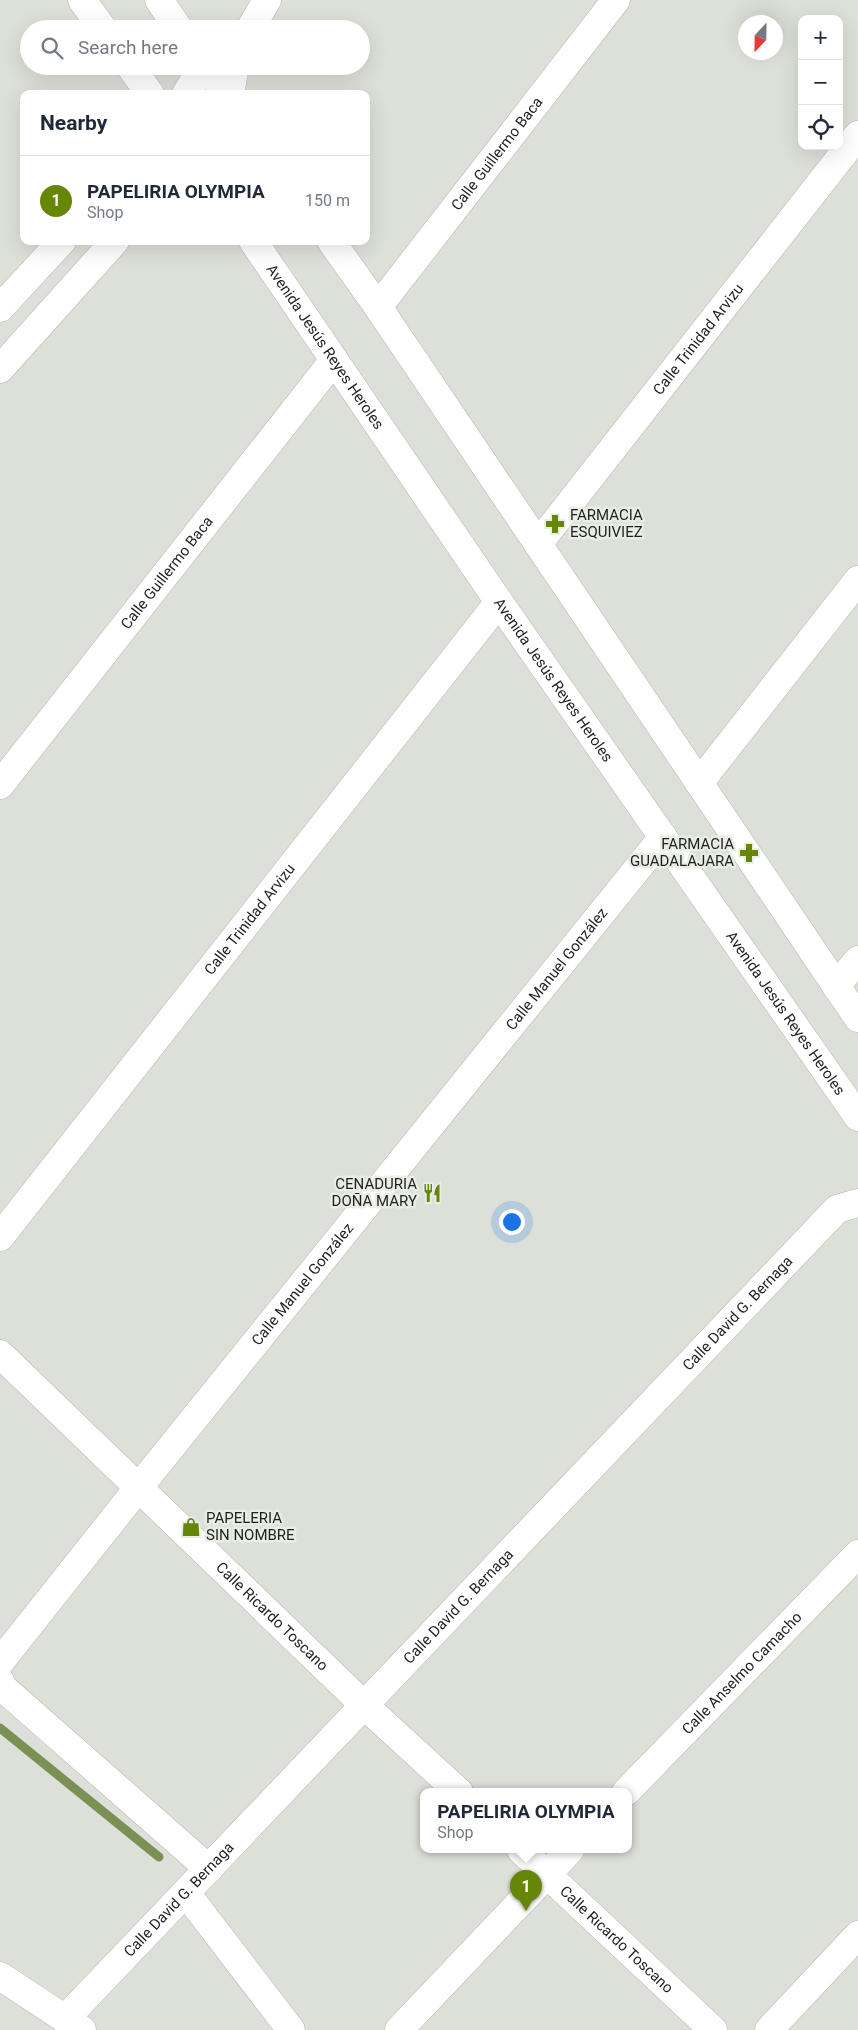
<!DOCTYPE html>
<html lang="en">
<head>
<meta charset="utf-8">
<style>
	body { margin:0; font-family:Roboto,sans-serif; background:#f6f6f7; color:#1f2937 }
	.controls { position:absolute; right:15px; top:15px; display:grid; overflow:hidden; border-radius:10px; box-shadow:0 5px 20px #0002 }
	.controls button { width:45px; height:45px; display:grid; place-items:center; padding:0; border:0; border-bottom:1px solid #e0e1e3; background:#fff; color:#1f2937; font:25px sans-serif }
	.compass { position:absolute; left:738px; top:15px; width:45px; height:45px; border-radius:50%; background:#fff; box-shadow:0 5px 20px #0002; rotate:202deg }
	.you { position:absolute; left:511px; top:1221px; width:18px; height:18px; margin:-12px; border:4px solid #fff; border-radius:50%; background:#1a73e8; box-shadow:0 0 0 8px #1a73e833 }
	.badge { display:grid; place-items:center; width:32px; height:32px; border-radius:50%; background:#668706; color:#fff; font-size:16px; font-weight:700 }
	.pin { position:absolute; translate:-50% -41px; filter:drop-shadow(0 1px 2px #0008) }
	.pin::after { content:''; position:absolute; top:26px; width:18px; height:15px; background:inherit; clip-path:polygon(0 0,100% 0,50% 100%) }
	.popup { position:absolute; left:420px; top:1788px; width:212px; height:65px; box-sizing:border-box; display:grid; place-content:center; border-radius:10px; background:#fff; filter:drop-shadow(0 1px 4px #0005); font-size:16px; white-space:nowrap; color:#747a83 }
	.popup b { font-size:19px; color:#1f2937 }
	.popup::after { content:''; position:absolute; left:50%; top:100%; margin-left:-10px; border:10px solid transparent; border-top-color:#fff }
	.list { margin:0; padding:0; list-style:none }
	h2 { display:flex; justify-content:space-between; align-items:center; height:65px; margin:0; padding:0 20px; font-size:21px }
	h2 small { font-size:16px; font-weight:400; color:#747a83 }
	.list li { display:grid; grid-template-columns:32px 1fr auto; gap:15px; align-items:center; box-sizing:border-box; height:90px; padding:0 20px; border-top:1px solid #e0e1e3 }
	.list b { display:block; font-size:19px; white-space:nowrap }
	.list p { margin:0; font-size:16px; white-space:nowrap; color:#747a83 }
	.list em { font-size:16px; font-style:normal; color:#747a83 }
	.icon { flex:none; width:28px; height:28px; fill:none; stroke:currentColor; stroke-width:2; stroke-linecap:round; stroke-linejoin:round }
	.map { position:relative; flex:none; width:858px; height:2030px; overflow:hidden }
	.search { position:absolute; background:#fff; box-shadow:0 5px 20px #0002; left:20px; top:20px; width:350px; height:55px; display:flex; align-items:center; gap:12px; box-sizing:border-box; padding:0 18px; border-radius:28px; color:#747a83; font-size:19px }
	.panel { position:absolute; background:#fff; box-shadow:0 5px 20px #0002; left:20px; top:90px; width:350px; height:155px; border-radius:10px }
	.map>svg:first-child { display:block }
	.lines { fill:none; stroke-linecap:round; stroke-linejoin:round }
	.stream { stroke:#7a9054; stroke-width:9 }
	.minor-casing { stroke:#b4b7af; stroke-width:29 }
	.tertiary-casing { stroke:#b4b7af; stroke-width:29 }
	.primary-casing { stroke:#b4b7af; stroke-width:29 }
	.minor { stroke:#fff; stroke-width:28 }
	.tertiary { stroke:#fff; stroke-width:28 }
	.primary { stroke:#fff; stroke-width:28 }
	.labels { text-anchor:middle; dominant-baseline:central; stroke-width:5; stroke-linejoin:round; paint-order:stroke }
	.street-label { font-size:15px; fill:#1f211d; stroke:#eaede5 }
	.poi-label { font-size:15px; fill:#1f211d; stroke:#eaede5; text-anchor:start }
</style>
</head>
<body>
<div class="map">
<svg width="858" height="2030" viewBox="0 0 858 2030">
	<rect width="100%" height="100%" fill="#dce0d8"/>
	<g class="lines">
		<!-- stream -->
		<path class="stream" d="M0,1728L159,1857"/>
		<!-- minor casing -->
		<g class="minor-casing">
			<g id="minor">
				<path id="s1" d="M378,307L616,0"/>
				<path d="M0,308L62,241"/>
				<path d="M0,369L115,241"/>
				<path id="s2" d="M538,544L858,135"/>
				<path d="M699,783L858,580"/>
				<path id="s3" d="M0,785L334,360"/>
				<path d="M836,986L858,960"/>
				<path id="s4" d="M0,1237L499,602"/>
				<path id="s5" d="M0,1354L365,1706L459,1792"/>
				<path id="s6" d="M0,1662L139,1487L663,837"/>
				<path d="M0,1681L2,1687L209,1869"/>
				<path id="s7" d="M626,1792L858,1554"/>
				<path id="s8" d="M521,1850L713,2030"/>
				<path d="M186,1893L291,2030"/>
				<path id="s9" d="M65,2019L837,1209L858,1203"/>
				<path d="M399,2030L570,1850"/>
				<path d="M769,2030L858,1935"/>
			</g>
		</g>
		<!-- tertiary casing -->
		<g class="tertiary-casing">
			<g id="tertiary">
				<path d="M82,0L103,29"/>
				<path d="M159,0L179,29"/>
				<path d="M250,29L267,0"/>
				<path d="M130,66L150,94"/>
				<path d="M206,66L226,94"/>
				<path d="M186,94L203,66"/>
				<path d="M230,94L235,66"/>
				<path id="s10" d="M253,241L499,602L858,1117"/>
				<path d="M331,241L378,307L858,1018"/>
			</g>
		</g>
		<!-- primary casing -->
		<g class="primary-casing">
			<path id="primary" d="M0,1976L82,2030"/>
		</g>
		<!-- minor -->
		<use href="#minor" class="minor"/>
		<!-- tertiary -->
		<use href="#tertiary" class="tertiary"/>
		<!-- primary -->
		<use href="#primary" class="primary"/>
	</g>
	<!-- icons -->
	<defs>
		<g id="pharmacy-bare" transform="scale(1.5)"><path d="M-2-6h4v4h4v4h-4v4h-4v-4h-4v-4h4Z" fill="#668706" stroke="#eaede5" stroke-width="2.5" paint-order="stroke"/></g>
		<g id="restaurant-bare" transform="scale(1.5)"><path d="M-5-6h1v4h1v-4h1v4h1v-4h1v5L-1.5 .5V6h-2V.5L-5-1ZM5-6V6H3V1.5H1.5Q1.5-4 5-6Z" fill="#668706" stroke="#eaede5" stroke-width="2.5" paint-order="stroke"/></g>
		<g id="shop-bare" transform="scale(1.5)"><path d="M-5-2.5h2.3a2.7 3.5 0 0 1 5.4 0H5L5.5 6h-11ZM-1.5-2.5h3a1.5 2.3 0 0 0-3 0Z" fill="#668706" stroke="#eaede5" stroke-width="2.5" paint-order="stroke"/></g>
	</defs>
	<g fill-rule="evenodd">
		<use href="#pharmacy-bare" x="555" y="524"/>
		<use href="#pharmacy-bare" x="749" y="853"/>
		<use href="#restaurant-bare" x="432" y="1193"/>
		<use href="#shop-bare" x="191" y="1527"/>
	</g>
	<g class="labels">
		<!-- street labels -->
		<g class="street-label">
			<text stroke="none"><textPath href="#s1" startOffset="194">Calle Guillermo Baca</textPath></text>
			<text stroke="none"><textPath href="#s2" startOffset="260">Calle Trinidad Arvizu</textPath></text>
			<text stroke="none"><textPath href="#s10" startOffset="128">Avenida Jesús Reyes Heroles</textPath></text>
			<text stroke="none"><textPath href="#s3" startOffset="270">Calle Guillermo Baca</textPath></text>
			<text stroke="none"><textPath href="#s10" startOffset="532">Avenida Jesús Reyes Heroles</textPath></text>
			<text stroke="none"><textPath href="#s4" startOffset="404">Calle Trinidad Arvizu</textPath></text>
			<text stroke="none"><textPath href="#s6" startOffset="889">Calle Manuel González</textPath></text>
			<text stroke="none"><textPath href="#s10" startOffset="938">Avenida Jesús Reyes Heroles</textPath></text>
			<text stroke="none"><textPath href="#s6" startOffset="484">Calle Manuel González</textPath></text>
			<text stroke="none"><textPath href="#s9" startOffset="975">Calle David G. Bernaga</textPath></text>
			<text stroke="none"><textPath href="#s9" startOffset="570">Calle David G. Bernaga</textPath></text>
			<text stroke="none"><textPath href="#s5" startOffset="378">Calle Ricardo Toscano</textPath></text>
			<text stroke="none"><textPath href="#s7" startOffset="166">Calle Anselmo Camacho</textPath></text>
			<text stroke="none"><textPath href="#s9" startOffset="165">Calle David G. Bernaga</textPath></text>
			<text stroke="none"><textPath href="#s8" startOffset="131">Calle Ricardo Toscano</textPath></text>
		</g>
		<!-- poi labels -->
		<g class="poi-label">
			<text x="570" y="515">FARMACIA<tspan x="570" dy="17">ESQUIVIEZ</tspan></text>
			<text x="734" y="844" text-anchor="end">FARMACIA<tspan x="734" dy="17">GUADALAJARA</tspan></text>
			<text x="417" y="1184" text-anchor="end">CENADURIA<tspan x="417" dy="17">DOÑA MARY</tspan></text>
			<text x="206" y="1518">PAPELERIA<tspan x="206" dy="17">SIN NOMBRE</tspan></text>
		</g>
	</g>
</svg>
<div class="controls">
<button>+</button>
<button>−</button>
<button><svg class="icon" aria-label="locate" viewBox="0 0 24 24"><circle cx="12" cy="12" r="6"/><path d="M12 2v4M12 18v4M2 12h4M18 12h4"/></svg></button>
</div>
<svg class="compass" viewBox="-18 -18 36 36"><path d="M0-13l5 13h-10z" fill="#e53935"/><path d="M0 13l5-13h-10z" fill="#747a83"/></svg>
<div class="you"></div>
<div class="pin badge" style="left:526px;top:1911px">1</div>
<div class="popup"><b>PAPELIRIA OLYMPIA</b>Shop</div>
<div class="search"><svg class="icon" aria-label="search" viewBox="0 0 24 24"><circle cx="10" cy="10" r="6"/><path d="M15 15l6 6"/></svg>Search here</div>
<section class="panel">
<h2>Nearby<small></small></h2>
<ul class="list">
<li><span class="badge">1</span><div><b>PAPELIRIA OLYMPIA</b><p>Shop</p></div><em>150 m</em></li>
</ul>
</section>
</div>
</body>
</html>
